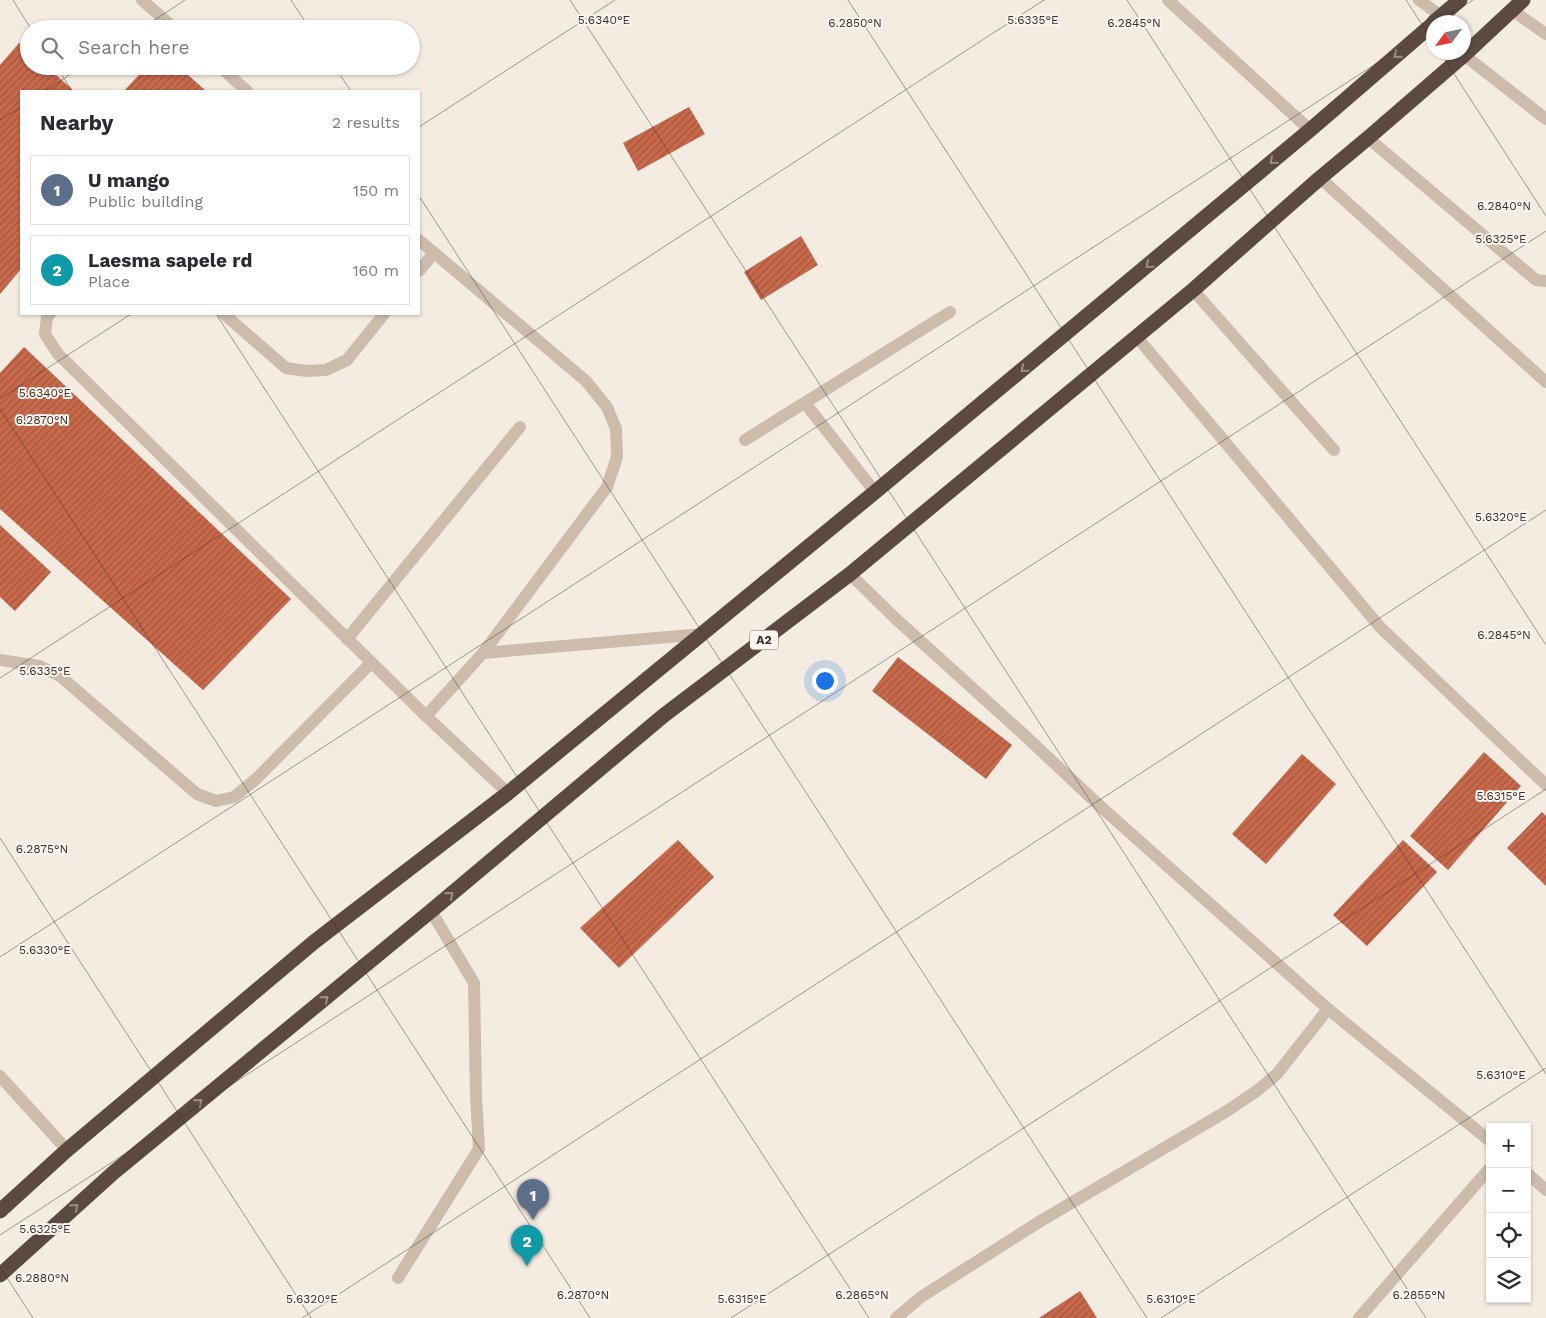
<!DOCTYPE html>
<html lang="en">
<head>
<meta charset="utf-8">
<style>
	body { margin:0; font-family:"Work Sans",sans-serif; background:#f7f7f7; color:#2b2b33 }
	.controls { position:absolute; right:15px; bottom:15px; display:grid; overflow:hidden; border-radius:0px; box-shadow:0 1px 4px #0004 }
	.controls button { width:45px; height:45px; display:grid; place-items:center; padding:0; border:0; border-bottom:1px solid #e1e1e2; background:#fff; color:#2b2b33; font:25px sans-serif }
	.compass { position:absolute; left:1426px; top:15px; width:45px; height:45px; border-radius:50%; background:#fff; box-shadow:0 1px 4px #0004; rotate:237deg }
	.you { position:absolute; left:824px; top:680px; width:18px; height:18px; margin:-12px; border:4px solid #fff; border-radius:50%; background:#1a73e8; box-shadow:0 0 0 8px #1a73e833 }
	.badge { display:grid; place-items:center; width:32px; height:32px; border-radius:50%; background:#1f5a5e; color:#fff; font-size:16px; font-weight:700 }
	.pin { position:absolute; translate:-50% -41px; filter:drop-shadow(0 1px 2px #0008) }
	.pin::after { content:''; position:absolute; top:26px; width:18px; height:15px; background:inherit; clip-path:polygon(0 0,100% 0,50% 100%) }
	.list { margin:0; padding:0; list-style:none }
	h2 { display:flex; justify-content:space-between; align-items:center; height:65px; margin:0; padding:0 20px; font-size:21px }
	h2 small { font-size:16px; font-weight:400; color:#7c7c81 }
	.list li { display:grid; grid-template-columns:32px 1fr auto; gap:15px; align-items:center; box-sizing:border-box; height:70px; margin:0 10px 10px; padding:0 10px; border:1px solid #e1e1e2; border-radius:0px }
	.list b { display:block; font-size:19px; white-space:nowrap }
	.list p { margin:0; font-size:16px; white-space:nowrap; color:#7c7c81 }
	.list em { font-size:16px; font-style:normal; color:#7c7c81 }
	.icon { flex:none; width:28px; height:28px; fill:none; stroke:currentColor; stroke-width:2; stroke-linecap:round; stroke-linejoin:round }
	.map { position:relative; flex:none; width:1546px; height:1318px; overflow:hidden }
	.search { position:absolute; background:#fff; box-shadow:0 1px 4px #0004; left:20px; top:20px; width:400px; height:55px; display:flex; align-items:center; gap:12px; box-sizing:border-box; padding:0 18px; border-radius:28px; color:#7c7c81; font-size:19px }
	.panel { position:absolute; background:#fff; box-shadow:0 1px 4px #0004; left:20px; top:90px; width:400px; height:225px; border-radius:0px }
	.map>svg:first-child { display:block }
	.building { fill:url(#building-hatch) }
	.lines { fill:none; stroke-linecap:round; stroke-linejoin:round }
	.minor { stroke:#cdbbac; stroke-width:12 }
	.highway { stroke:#5c4a42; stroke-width:15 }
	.oneway { stroke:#9c8e87 }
	.ticks { fill:none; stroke:#3b302b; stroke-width:1; stroke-opacity:0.45 }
	.labels { text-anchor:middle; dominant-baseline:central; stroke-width:4; stroke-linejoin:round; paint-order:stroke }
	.shield { fill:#fbf5ee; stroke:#756b66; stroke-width:1 }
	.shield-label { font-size:12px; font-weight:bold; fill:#3b302b }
	.ticks-label { font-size:12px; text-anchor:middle; fill:#3b302b; stroke:#fbf5ee; stroke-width:4; stroke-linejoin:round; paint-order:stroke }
</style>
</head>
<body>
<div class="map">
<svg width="1546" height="1318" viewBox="0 0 1546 1318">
	<defs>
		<pattern id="building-hatch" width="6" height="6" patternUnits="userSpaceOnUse" patternTransform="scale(1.25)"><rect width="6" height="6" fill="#c8694b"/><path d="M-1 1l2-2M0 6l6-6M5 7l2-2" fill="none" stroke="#a4573f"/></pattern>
	</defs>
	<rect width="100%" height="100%" fill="#f4ebe1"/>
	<!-- building -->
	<g class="building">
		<path d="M19,43L29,51V66H46L74,91H21V269L0,294V65Z"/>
		<path d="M147,66H178L206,91H124Z"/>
		<path d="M689,107L705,134L638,171L623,143Z"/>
		<path d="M801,236L818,265L761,300L744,272Z"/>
		<path d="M24,347L291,599L203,690L0,509V373Z"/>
		<path d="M0,525L51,572L15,611L0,597Z"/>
		<path d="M898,657L1012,745L986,779L872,691Z"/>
		<path d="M1484,752L1521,786L1448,870L1410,836Z"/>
		<path d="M1302,754L1336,784L1266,864L1232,834Z"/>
		<path d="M1542,812L1546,816V886L1507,848Z"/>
		<path d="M678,840L714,877L619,968L580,928Z"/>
		<path d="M1403,840L1437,872L1367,946L1333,915Z"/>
		<path d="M1080,1291L1097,1318H1039Z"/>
	</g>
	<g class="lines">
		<!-- minor -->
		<g class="minor">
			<path d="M142,0L175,29"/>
			<path d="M1168,0L1310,130"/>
			<path d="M1419,0L1441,16"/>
			<path d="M1512,10L1546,34"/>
			<path d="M1464,55L1546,119"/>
			<path d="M219,66L247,91"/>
			<path d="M1368,138L1536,280L1546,281"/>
			<path d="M1320,178L1546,382"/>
			<path d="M419,240L586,381L607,407L616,429L617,457L607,487L483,653L426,716"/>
			<path d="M419,271L434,253"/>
			<path d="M1193,290L1334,450"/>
			<path d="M50,314L47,317L45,334L58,354L426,716L508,793"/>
			<path d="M224,314L286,368L307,371L326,370L347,360L384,314"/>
			<path d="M1136,336L1380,627L1546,785"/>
			<path d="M805,403L875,492"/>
			<path d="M745,440L950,312"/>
			<path d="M850,574L896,619L1021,732L1100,806L1328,1009L1490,1141"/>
			<path d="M347,639L520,427"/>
			<path d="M483,653L703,634"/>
			<path d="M0,660L39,666L60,676L197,794L216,801L234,797L256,779L371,663"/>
			<path d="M0,1076L67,1150"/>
			<path d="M1527,1173L1546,1190"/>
			<path d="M398,1278L479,1149L476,1096L474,983L431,911"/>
			<path d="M896,1318L921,1297L1039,1222L1227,1111L1258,1090L1277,1074L1328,1009"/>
			<path d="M1359,1318L1490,1168"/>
		</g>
		<!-- highway -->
		<g class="highway">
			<path d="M1434,22L1460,0"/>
			<path d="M0,1211L67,1150L314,942L508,793L875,492L1310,130L1434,23"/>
			<path d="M0,1275L113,1173L431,911L663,716L850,574L1193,290L1320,178L1368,138L1464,55L1523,0"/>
		</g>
	</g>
	<!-- one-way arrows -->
	<defs><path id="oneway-chevron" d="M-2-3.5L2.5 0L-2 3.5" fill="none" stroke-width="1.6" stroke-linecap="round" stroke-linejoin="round" transform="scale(1.25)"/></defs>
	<g class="oneway">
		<use href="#oneway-chevron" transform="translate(1397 55) rotate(139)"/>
		<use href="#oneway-chevron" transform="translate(1273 161) rotate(140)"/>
		<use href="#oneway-chevron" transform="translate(1149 265) rotate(140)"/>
		<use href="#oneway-chevron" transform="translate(1024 369) rotate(140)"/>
		<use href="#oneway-chevron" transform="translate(450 895) rotate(-40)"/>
		<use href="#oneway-chevron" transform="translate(325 999) rotate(-40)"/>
		<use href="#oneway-chevron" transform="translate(199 1102) rotate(-40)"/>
		<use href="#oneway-chevron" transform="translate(75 1207) rotate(-42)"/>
	</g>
	<!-- ticks -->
	<path class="ticks" d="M13,0L31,29M291,0L310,29M570,0L1426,1318M848,0L1546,1074M1127,0L1546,645M1406,0L1434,43M1438,22L1473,0M141,29L185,0M1440,52L1546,216M56,66L72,91M334,66L351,91M45,91L83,66M0,120L21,107M419,127L615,0M419,196L1147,1318M216,314L869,1318M0,399L131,314M0,409L590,1318M0,678L1044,0M0,838L311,1318M0,957L1434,26M0,1235L1546,231M0,1267L33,1318M302,1318L1546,510M731,1318L1546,789M1161,1318L1546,1068"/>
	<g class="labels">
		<!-- shield labels -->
		<rect class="shield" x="750" y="630.5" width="28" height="19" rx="4"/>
		<g class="shield-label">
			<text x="764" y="640">A2</text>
		</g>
	</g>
	<g class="ticks-label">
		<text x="604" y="24">5.6340°E</text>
		<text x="1033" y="24">5.6335°E</text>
		<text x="855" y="27">6.2850°N</text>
		<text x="1134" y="27">6.2845°N</text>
		<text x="1504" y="210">6.2840°N</text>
		<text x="1501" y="243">5.6325°E</text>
		<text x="45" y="397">5.6340°E</text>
		<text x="42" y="424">6.2870°N</text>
		<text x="1501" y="521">5.6320°E</text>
		<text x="1504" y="639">6.2845°N</text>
		<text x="45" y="675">5.6335°E</text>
		<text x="1501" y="800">5.6315°E</text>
		<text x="42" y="853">6.2875°N</text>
		<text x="45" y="954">5.6330°E</text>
		<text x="1501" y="1079">5.6310°E</text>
		<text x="45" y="1233">5.6325°E</text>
		<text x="42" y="1282">6.2880°N</text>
		<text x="583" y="1299">6.2870°N</text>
		<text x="862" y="1299">6.2865°N</text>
		<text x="1419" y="1299">6.2855°N</text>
		<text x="312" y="1303">5.6320°E</text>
		<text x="742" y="1303">5.6315°E</text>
		<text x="1171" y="1303">5.6310°E</text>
	</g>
</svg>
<div class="controls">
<button>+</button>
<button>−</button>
<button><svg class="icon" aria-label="locate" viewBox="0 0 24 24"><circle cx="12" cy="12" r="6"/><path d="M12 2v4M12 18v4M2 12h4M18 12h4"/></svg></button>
<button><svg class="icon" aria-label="layers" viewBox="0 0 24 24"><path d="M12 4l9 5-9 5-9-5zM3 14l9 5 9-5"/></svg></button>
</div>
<svg class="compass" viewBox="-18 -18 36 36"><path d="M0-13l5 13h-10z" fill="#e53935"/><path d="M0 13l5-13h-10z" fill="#7c7c81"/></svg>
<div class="you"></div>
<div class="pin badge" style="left:533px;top:1220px;background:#5c6f8a">1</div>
<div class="pin badge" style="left:527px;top:1266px;background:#0f9aa8">2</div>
<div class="search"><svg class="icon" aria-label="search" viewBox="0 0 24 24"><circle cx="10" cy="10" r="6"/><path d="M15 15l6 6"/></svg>Search here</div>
<section class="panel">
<h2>Nearby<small>2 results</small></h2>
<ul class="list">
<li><span class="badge" style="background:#5c6f8a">1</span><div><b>U mango</b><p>Public building</p></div><em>150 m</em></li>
<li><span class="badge" style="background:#0f9aa8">2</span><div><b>Laesma sapele rd</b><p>Place</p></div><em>160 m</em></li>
</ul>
</section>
</div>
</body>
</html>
